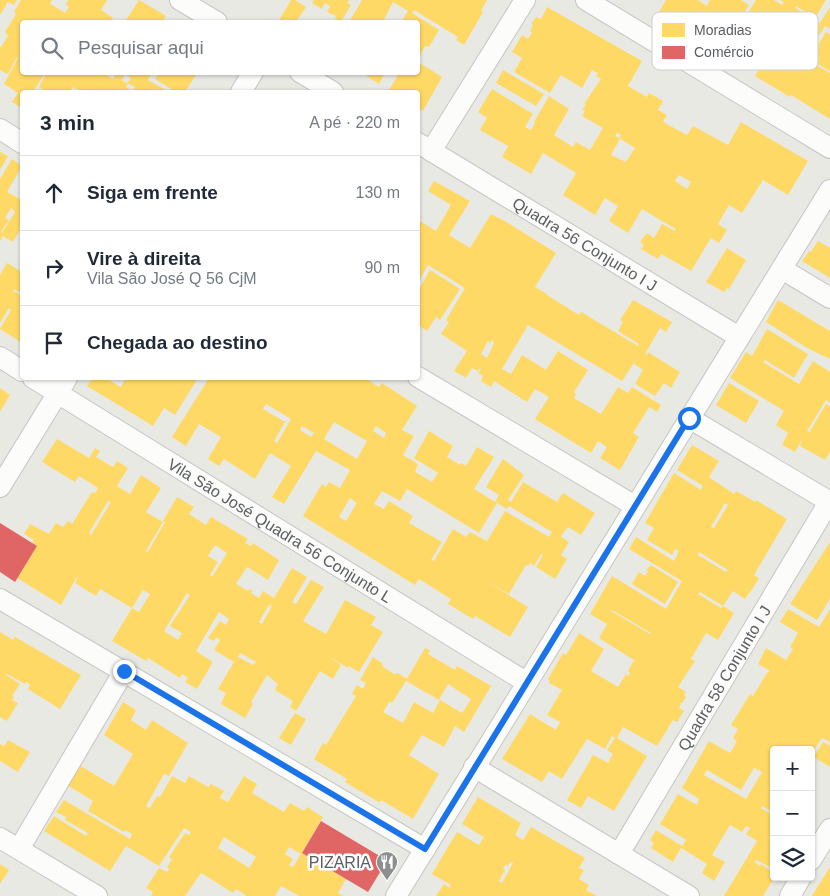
<!DOCTYPE html>
<html lang="pt">
<head>
<meta charset="utf-8">
<style>
	body { margin:0; font-family:Arial,sans-serif; background:#f2f2f3; color:#1f2937 }
	.controls { position:absolute; right:15px; bottom:15px; display:grid; overflow:hidden; border-radius:5px; box-shadow:0 1px 4px #0004 }
	.controls button { width:45px; height:45px; display:grid; place-items:center; padding:0; border:0; border-bottom:1px solid #e0e1e3; background:#fff; color:#1f2937; font:25px sans-serif }
	.stop { position:absolute; width:15px; height:15px; margin:-11px; border:4px solid #1a73e8; border-radius:50%; background:#fff }
	.stop.end { background:#1a73e8; border-color:#fff; box-shadow:0 1px 5px #0008 }
	.list { margin:0; padding:0; list-style:none }
	h2 { display:flex; justify-content:space-between; align-items:center; height:65px; margin:0; padding:0 20px; font-size:21px }
	h2 small { font-size:16px; font-weight:400; color:#747a83 }
	.list li { display:grid; grid-template-columns:32px 1fr auto; gap:15px; align-items:center; box-sizing:border-box; height:75px; padding:0 20px; border-top:1px solid #e0e1e3 }
	.list b { display:block; font-size:19px; white-space:nowrap }
	.list p { margin:0; font-size:16px; white-space:nowrap; color:#747a83 }
	.list em { font-size:16px; font-style:normal; color:#747a83 }
	.icon { flex:none; width:28px; height:28px; fill:none; stroke:currentColor; stroke-width:2; stroke-linecap:round; stroke-linejoin:round }
	.map { position:relative; flex:none; width:830px; height:896px; overflow:hidden }
	.search { position:absolute; background:#fff; box-shadow:0 1px 4px #0004; left:20px; top:20px; width:400px; height:55px; display:flex; align-items:center; gap:12px; box-sizing:border-box; padding:0 18px; border-radius:5px; color:#747a83; font-size:19px }
	.panel { position:absolute; background:#fff; box-shadow:0 1px 4px #0004; left:20px; top:90px; width:400px; height:290px; border-radius:5px }
	.map>svg:first-child { display:block }
	.homes { fill:#ffd966; fill-rule:evenodd }
	.shops { fill:#e06666 }
	.lines { fill:none; stroke-linecap:round; stroke-linejoin:round }
	.street-casing { stroke:#c5c5c5; stroke-width:22 }
	.street { stroke:#fcfcfb; stroke-width:20 }
	.route { stroke:#1a73e8; stroke-width:6 }
	.labels { text-anchor:middle; dominant-baseline:central; stroke-width:5; stroke-linejoin:round; paint-order:stroke }
	.street-label { font-size:16px; fill:#5a5d61; stroke:#fff }
	.poi-label { font-size:16px; fill:#5a5d61; stroke:#fff; text-anchor:end }
	.key { fill:#fff; stroke:#ceced0; stroke-width:1 }
	.key-label { font-size:14px; fill:#5a5d61 }
</style>
</head>
<body>
<div class="map">
<svg width="830" height="896" viewBox="0 0 830 896">
	<rect width="100%" height="100%" fill="#e9e9e4"/>
	<!-- homes -->
	<g class="homes">
		<path d="M0,0H17L14,5L8,2L0,15Z"/>
		<path d="M21,0H52L50,4L65,13L69,7L66,5L68,0H107L101,10L113,18L111,22H22V72H101L113,79L115,75L111,72H152L148,80L169,92H82L73,87L69,92H49L39,87L46,74L45,73L33,92H22V108L12,102L18,93L4,84L18,58L17,57L8,74L0,70V47H1L8,36L5,32L16,14L14,12ZM125,74L131,78L127,83L135,87L132,91L126,87L128,84L122,80Z"/>
		<path d="M139,0L166,16L162,22H125Z"/>
		<path d="M291,0H295L306,7L296,22H278Z"/>
		<path d="M314,0H349L347,3L351,5L341,22L335,18L336,16L327,12L330,6L325,3L322,9L312,3Z"/>
		<path d="M362,0H487L481,11L483,12L464,45L456,40L458,37L414,10L412,13L439,30L429,47L425,46L418,59V22H401L408,11L393,2L383,22H349Z"/>
		<path d="M666,0H698L707,6L710,0H741L749,5L733,31L736,32L734,34L750,44L738,63L690,34L695,25L689,21L688,23L686,22L681,30L657,15Z"/>
		<path d="M756,0H774L782,5L784,2L780,0H826L815,18L796,6L795,8L820,23L830,7V29L825,26L814,43L818,45L826,32L830,34V71L809,59L813,54L809,51L805,59L830,73V119L791,95L790,97L755,76L776,41L743,21Z"/>
		<path d="M547,7L642,61L628,86L647,97L649,93L663,101L658,110L667,115L663,122L687,135L693,126L728,145L741,122L808,161L788,195L763,180L742,213L729,205L718,224L727,230L719,243L711,238L691,271L661,254L658,259L641,249L644,245L640,242L647,233L654,238L662,224L675,231L676,229L667,224L642,209L628,233L609,221L618,206L605,198L595,215L563,195L576,173L543,153L531,174L502,157L508,146L480,130L487,118L478,112L492,89L533,114L525,127L531,130L535,123L534,122L549,96L569,109L554,135L573,147L576,142L590,150L603,128L582,116L585,111L582,109L586,105L584,104L601,79L596,76L598,73L592,70L582,88L561,75L550,93L514,72L522,58L512,52L522,35L528,39L532,33L530,31L533,25L531,24L536,17L541,19ZM617,133L621,135L619,138L635,148L626,162L611,155L620,139L615,136ZM679,175L691,182L687,189L675,181Z"/>
		<path d="M418,62L442,77L423,111L418,107V92H393L389,90L400,72H418Z"/>
		<path d="M503,70L544,94L536,106L496,83Z"/>
		<path d="M160,72H201L200,75L197,73L185,92H176L155,79Z"/>
		<path d="M361,72H385L379,84Z"/>
		<path d="M0,152L8,156L0,170Z"/>
		<path d="M12,159L22,166L7,192L22,200V226L13,242L3,236L0,241V179ZM11,208L15,212L2,233L1,232L9,220L5,218Z"/>
		<path d="M434,181L470,201L449,235L470,248L491,214L503,220L556,253L535,287L547,294V295L579,315L581,312L638,346L639,344L618,331L623,322L620,320L633,300L672,322L666,332L660,328L645,354L647,355L648,352L680,372L671,388L664,383L655,396L635,384L643,370L634,364L640,354L622,381L528,325L502,369L511,374L522,355L546,370L558,351L588,370L574,392L576,394L574,398L601,414L618,387L628,393L632,387L661,405L657,412L649,407L633,433L639,437L620,470L600,458L607,447L598,441L591,453L535,419L549,397L535,389L527,402L494,381L491,387L481,381L483,376L478,373L481,369L480,368L478,371L472,368L466,378L454,371L467,351L441,334L449,322L446,320L465,288L428,265L418,283V220L436,231L451,205L428,191ZM492,340L494,343L487,358L481,354L488,341L490,343Z"/>
		<path d="M818,241L830,248V278L802,261L809,251L811,252Z"/>
		<path d="M727,248L746,260L729,289L727,288L724,292L706,282Z"/>
		<path d="M7,263L22,272V288L19,292L14,289L13,291L21,295L22,293V343L0,329L11,310L9,308L0,323V275Z"/>
		<path d="M430,270L460,289L440,320L436,317L427,331L418,325V291Z"/>
		<path d="M778,300L830,331V359L807,348L766,322Z"/>
		<path d="M767,329L808,354L794,378L765,360L763,362L799,384L813,361L830,372V403L826,400L807,431L811,432L810,431L826,404L830,406V452L825,460L800,446L803,438L795,452L782,445L788,433L776,425L784,411L730,378L746,352L752,356Z"/>
		<path d="M93,378H105L121,387L126,378H198L175,415L164,408L153,426L87,386Z"/>
		<path d="M209,378H223L226,380L227,378H370L368,380L379,387L382,383L417,406L402,430L414,436L403,455L418,464L415,472L432,482L438,473L414,458L429,431L453,446L447,457L460,465L461,463L466,466L477,447L494,457L474,489L495,502L499,495L486,487L503,459L524,475L508,500L511,502L523,482L557,502L563,493L595,513L581,535L568,527L564,532L561,537L569,542L561,555L567,559L555,579L536,567L543,555L541,554L534,566L530,563L528,566L526,565L509,594L488,582L528,607L510,637L475,616L473,619L448,604L451,599L419,579L415,585L303,516L322,484L326,487L329,482L340,488L350,470L316,451L284,504L272,497L291,466L270,453L255,479L224,459L219,466L208,459L221,437L199,424L186,446L172,437ZM266,404L291,419L277,443L274,441L285,422L263,409ZM334,422L367,441L357,459L324,439ZM302,426L314,433L311,437L300,430ZM376,426L386,433L384,438L373,431ZM407,489L479,533L497,503L507,509L509,506L552,532L549,537L505,511L487,541L470,532L466,537L453,529L434,561L431,560L442,542L409,523L413,516L389,501L384,509L374,504L382,491L400,501ZM350,498L357,503L346,521L339,517Z"/>
		<path d="M729,383L759,401L746,423L716,405Z"/>
		<path d="M0,388L10,395L0,412Z"/>
		<path d="M57,439L89,458L95,448L100,451L96,457L113,467L117,461L128,468L117,486L130,494L141,475L161,488L146,512L163,522L146,551L148,552L165,522L163,521L177,497L194,507L189,514L206,525L211,517L248,539L245,543L251,546L253,543L279,560L268,580L247,567L236,584L248,591L249,589L253,591L251,593L259,598L263,591L274,598L292,568L307,577L292,602L296,604L311,580L324,587L303,621L326,634L345,600L376,617L371,625L383,632L359,672L349,666L348,668L328,656L341,665L333,679L320,671L296,711L290,707L293,701L275,690L278,684L267,675L251,702L253,704L245,718L221,704L226,693L218,689L234,662L214,650L220,640L216,637L214,641L208,638L220,621L226,625L229,619L219,612L196,651L213,662L197,689L185,682L188,678L182,674L180,678L148,658L146,661L112,641L132,608L139,612L150,594L143,590L132,608L100,589L96,596L75,583L78,577H77L61,605L17,578L37,546L32,543L34,540L24,534L30,524L49,534L56,523L63,527L68,521L72,524L92,492L95,493L98,488L79,476L75,482L42,462ZM108,501L111,502L91,535L89,533ZM215,545L227,553L212,577L233,590L212,577L210,575L218,562L208,556ZM187,593L190,595L170,626L182,633L178,640L164,631ZM269,605L272,606L262,624L259,622ZM240,653L256,662L253,665L238,657Z"/>
		<path d="M692,445L719,461L709,477L734,494L736,491L755,502L756,500L787,519L754,575L759,578L753,588L745,599L733,591L723,606L734,613L718,640L706,633L691,659L695,661L678,687L686,692L684,695L686,697L682,703H679L681,704L679,708L684,711L677,722L673,720L657,746L623,727L617,738L647,756L614,811L588,796L581,808L567,800L593,755L608,763L613,754L607,750L615,738L612,736L605,749L587,739L562,779L549,771L542,782L502,759L530,714L556,730L560,722L547,715L562,690L549,683L550,681L548,679L563,653L566,655L579,633L604,649L591,671L618,687L626,674L628,676L630,673L628,671L634,660L599,638L607,624L590,614L612,576L666,609L682,581L629,549L636,537L674,561L679,551L675,549L672,555L647,540L654,528L645,523L674,473L701,490L703,486L677,470ZM725,503L728,505L714,528L711,527ZM699,552L728,570L726,572L698,555ZM700,592L723,606L721,608L698,594ZM612,610L651,633L650,634L611,611Z"/>
		<path d="M830,542V599L817,620L790,604Z"/>
		<path d="M651,565L678,582L665,604L632,584L639,572L645,576L648,571L646,570Z"/>
		<path d="M788,609L819,627L830,609V742L822,738L811,755V750H774V758L772,757L770,760L774,763V813L762,806L761,808L774,816V840L769,848L774,851V869L756,860L754,862L760,866L761,864L774,873V878L763,896H724L757,841L746,834L750,828L746,826L742,832L730,825L712,855L725,862L714,881L702,873L707,864L681,848L673,862L651,848L654,843L650,840L656,830L682,846L686,840L660,824L678,794L697,805L699,799L682,788L709,741L730,753L737,741L733,738L738,729L731,725L750,694L753,696L767,673L770,671L758,664L766,648L786,660L793,649L790,647L798,633L780,622ZM754,768L762,772L746,799L704,775L707,770L741,790Z"/>
		<path d="M0,632L13,640L15,637L81,675L60,709L28,689L30,685L26,682L25,684L7,674L6,675L20,684L12,696L14,697L12,700L18,703L7,721L0,717Z"/>
		<path d="M425,648L430,650L428,654L455,670L457,666L491,686L464,732L455,726L444,747L422,735L409,755L439,774L413,819L381,800L380,803L345,782L347,779L314,759L323,743L326,745L356,696L352,694L357,685L363,689L366,683L360,680L373,657L382,663L383,667L394,674L398,673L407,679ZM406,681L439,700L448,684L471,699L462,713L440,700L433,713L414,702L403,723L383,712L390,701L392,703Z"/>
		<path d="M123,702L136,710L131,720L146,730L152,720L188,743L169,776L164,774L146,806L150,808L157,796L160,797L172,776L185,783L189,776L208,787L211,784L224,791L220,798L228,802L244,776L257,784L252,793L284,812L290,803L304,811L307,807L323,817L302,853L346,879L338,893L343,896H299L281,886L275,896H247L236,889L233,893L201,873L185,896H151L153,892L146,888L159,868L167,872L169,869L171,871L167,867L172,859L169,857L185,833L189,835L191,832L184,828L159,866L126,846L110,871L44,831L54,816L86,836L88,833L65,820L66,817L56,812L64,800L130,839L132,834L125,830L124,832L88,811L93,801L67,785L79,765L114,786L133,754L104,735ZM224,837L256,857L249,868L218,848ZM289,847L301,854L293,867L289,865L293,859L285,854Z"/>
		<path d="M295,713L306,719L291,745L279,738Z"/>
		<path d="M8,740L30,752L18,772L0,761V744L4,746Z"/>
		<path d="M823,742L830,746V767L814,757Z"/>
		<path d="M478,797L521,823L515,835L523,840L531,827L585,858L579,868L584,870L579,879L589,885L586,890L597,896H436L444,884L450,888L451,885L432,874L457,832L479,845L484,837L462,824ZM510,862L513,863L502,883L499,881L505,870L503,868L505,865L508,866Z"/>
		<path d="M0,864L9,870L0,884Z"/>
		<path d="M830,867V896H812L822,880Z"/>
	</g>
	<!-- shops -->
	<g class="shops">
		<path d="M0,523L37,546L15,582L0,572Z"/>
		<path d="M321,821L383,858L385,864L368,892L302,853Z"/>
	</g>
	<g class="lines">
		<!-- street casing -->
		<g class="street-casing">
			<g id="street">
				<path d="M180,0L217,22"/>
				<path d="M586,0L830,148"/>
				<path d="M300,72L333,92"/>
				<path d="M241,92L253,72"/>
				<path d="M0,129L22,143"/>
				<path id="s1" d="M418,143L739,337"/>
				<path d="M431,151L525,0"/>
				<path d="M782,269L830,298"/>
				<path d="M0,357L22,371"/>
				<path d="M418,377L635,506"/>
				<path id="s2" d="M33,378L526,682"/>
				<path d="M689,418L830,502"/>
				<path d="M0,487L67,378"/>
				<path d="M0,599L425,849"/>
				<path d="M474,767L689,896"/>
				<path d="M0,838L97,896"/>
				<path d="M19,849L124,671"/>
				<path id="s3" d="M619,854L829,502"/>
				<path d="M811,860L830,829"/>
				<path d="M396,896L830,190"/>
				<path d="M790,896L801,877"/>
			</g>
		</g>
		<!-- street -->
		<use href="#street" class="street"/>
	</g>
	<g class="lines">
		<!-- route -->
		<path class="route" d="M124,671L425,849L689,418"/>
	</g>
	<!-- icons -->
	<defs>
		<g id="restaurant-pin" transform="scale(1.125)"><path d="M0 17L-7.5 6A9.5 9.5 0 1 1 7.5 6Z" fill="#8c8e8f" stroke="#fff"/><path d="M-5-6h1v4h1v-4h1v4h1v-4h1v5L-1.5 .5V6h-2V.5L-5-1ZM5-6V6H3V1.5H1.5Q1.5-4 5-6Z" fill="#fff"/></g>
	</defs>
	<g fill-rule="evenodd">
		<use href="#restaurant-pin" x="387" y="862"/>
	</g>
	<g class="labels">
		<!-- street labels -->
		<g class="street-label">
			<text stroke="none"><textPath href="#s1" startOffset="195">Quadra 56 Conjunto I J</textPath></text>
			<text stroke="none"><textPath href="#s2" startOffset="290">Vila São José Quadra 56 Conjunto L</textPath></text>
			<text stroke="none"><textPath href="#s3" startOffset="205">Quadra 58 Conjunto I J</textPath></text>
		</g>
		<!-- poi labels -->
		<g class="poi-label">
			<text x="371" y="862">PIZARIA</text>
		</g>
	</g>
	<!-- legend -->
	<rect x="652" y="12" width="166" height="58" rx="8" class="key"/>
	<rect x="662" y="23" width="23" height="14" fill="#ffd966"/>
	<rect x="662" y="46" width="23" height="13" fill="#e06666"/>
	<g class="key-label">
		<text x="694" y="35">Moradias</text>
		<text x="694" y="57">Comércio</text>
	</g>
</svg>
<div class="controls">
<button>+</button>
<button>−</button>
<button><svg class="icon" aria-label="layers" viewBox="0 0 24 24"><path d="M12 4l9 5-9 5-9-5zM3 14l9 5 9-5"/></svg></button>
</div>
<div class="stop" style="left:689px;top:418px"></div>
<div class="stop end" style="left:124px;top:671px"></div>
<div class="search"><svg class="icon" aria-label="search" viewBox="0 0 24 24"><circle cx="10" cy="10" r="6"/><path d="M15 15l6 6"/></svg>Pesquisar aqui</div>
<section class="panel">
<h2>3 min<small>A pé · 220 m</small></h2>
<ul class="list">
<li><svg class="icon" aria-label="ahead" viewBox="0 0 24 24"><path d="M12 20V5M6 11l6-6 6 6"/></svg><div><b>Siga em frente</b></div><em>130 m</em></li>
<li><svg class="icon" aria-label="right" viewBox="0 0 24 24"><path d="M7 20v-9h11M14 6l5 5-5 5"/></svg><div><b>Vire à direita</b><p>Vila São José Q 56 CjM</p></div><em>90 m</em></li>
<li><svg class="icon" aria-label="arrive" viewBox="0 0 24 24"><path d="M6 21V4h12l-3 4 3 4H6"/></svg><div><b>Chegada ao destino</b></div></li>
</ul>
</section>
</div>
</body>
</html>
